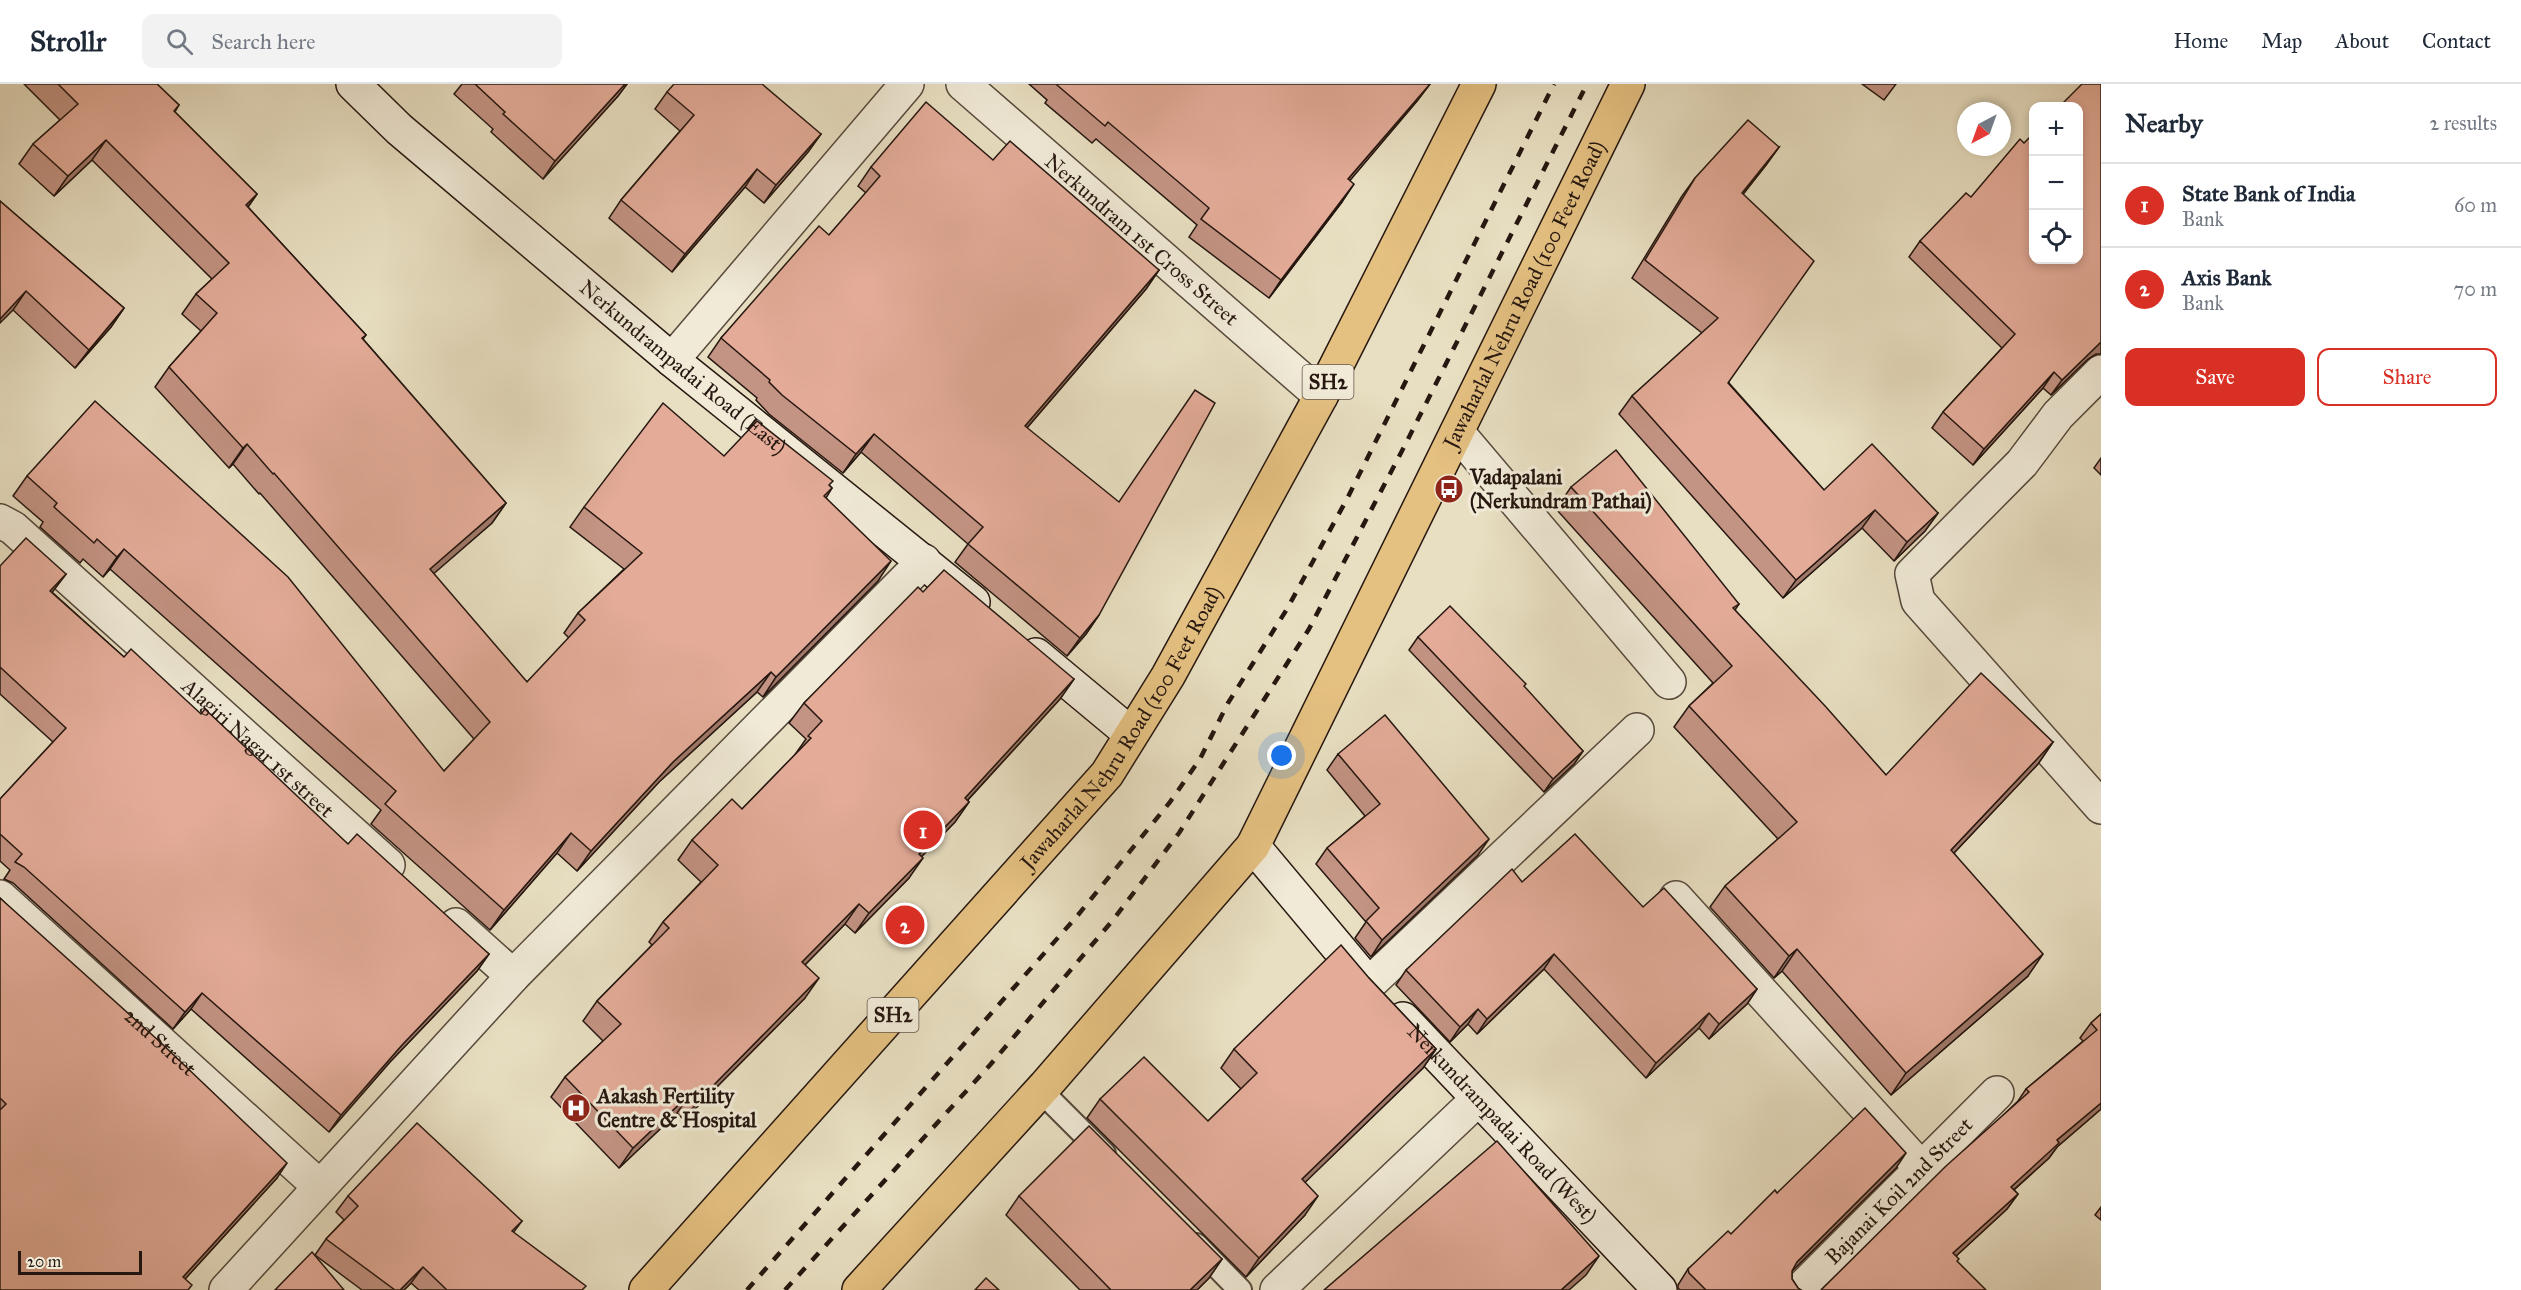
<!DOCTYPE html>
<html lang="en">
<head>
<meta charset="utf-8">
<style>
	body { margin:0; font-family:"IM FELL Great Primer",serif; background:#f2f2f3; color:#1f2937 }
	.controls { position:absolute; right:18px; top:18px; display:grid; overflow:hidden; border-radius:12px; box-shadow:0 3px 9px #0003 }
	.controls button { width:54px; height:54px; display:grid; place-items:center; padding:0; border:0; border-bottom:2px solid #e0e1e3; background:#fff; color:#1f2937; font:30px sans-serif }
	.compass { position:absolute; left:1957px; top:18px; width:54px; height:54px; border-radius:50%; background:#fff; box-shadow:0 3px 9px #0003; rotate:221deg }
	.scale { position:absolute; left:18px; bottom:15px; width:124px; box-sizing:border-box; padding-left:6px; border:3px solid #261710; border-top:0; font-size:16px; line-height:21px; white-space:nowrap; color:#261710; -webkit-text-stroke:4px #f0ead7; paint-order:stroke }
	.you { position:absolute; left:1282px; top:672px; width:21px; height:21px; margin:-15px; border:4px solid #fff; border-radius:50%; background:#1a73e8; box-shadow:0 0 0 9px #1a73e833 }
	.badge { display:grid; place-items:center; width:39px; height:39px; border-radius:50%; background:#d93025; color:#fff; font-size:20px; font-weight:700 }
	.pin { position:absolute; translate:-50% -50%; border:3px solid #fff; box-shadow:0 2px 6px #0006 }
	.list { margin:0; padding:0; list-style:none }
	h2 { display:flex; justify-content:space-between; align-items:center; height:78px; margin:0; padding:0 24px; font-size:26px }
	h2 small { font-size:20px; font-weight:400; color:#747a83 }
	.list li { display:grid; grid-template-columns:39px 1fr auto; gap:18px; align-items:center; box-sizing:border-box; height:84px; padding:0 24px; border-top:2px solid #e0e1e3 }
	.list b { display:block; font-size:22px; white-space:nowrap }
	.list p { margin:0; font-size:20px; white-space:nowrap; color:#747a83 }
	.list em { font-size:20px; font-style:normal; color:#747a83 }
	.actions { display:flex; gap:12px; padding:18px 24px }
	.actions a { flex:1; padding:14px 0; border:2px solid #d93025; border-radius:12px; text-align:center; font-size:21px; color:#d93025 }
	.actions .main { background:#d93025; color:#fff }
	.icon { flex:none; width:33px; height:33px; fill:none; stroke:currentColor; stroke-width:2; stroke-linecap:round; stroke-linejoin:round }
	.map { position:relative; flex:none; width:2101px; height:1206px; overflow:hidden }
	header { display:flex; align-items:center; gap:36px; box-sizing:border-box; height:84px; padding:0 30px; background:#fff; border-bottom:2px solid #e0e1e3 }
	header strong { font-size:28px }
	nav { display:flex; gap:33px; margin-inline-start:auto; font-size:21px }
	.search { width:420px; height:54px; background:#f2f2f3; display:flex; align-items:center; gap:15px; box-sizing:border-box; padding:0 21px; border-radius:12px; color:#747a83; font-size:22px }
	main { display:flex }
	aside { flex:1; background:#fff }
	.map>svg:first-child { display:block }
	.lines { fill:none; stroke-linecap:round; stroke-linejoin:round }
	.lane-casing { stroke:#56493c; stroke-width:26 }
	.street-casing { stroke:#56493c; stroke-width:36 }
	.secondary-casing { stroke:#261710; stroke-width:36 }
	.primary-casing { stroke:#261710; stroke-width:36 }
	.lane { stroke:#f0ead7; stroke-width:22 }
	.street { stroke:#f0ead7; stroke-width:33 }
	.secondary { stroke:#f0ead7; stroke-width:33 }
	.primary { stroke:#e4c081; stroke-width:33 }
	.rail { stroke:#261710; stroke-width:4.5; stroke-dasharray:10 10; stroke-linecap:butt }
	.wall { fill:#c39383; stroke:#261710; stroke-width:1.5 }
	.shaded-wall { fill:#9f786a; stroke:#261710; stroke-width:1.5 }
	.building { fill:#e3ab98; stroke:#261710; stroke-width:1.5 }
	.labels { text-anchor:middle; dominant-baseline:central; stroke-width:6; stroke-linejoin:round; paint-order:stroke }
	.shield { fill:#f0ead7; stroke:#63564c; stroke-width:1.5 }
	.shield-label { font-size:20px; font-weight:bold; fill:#261710 }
	.street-label { font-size:21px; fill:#261710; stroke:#f0ead7 }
	.poi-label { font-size:21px; font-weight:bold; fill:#261710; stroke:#f0ead7; text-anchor:start }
</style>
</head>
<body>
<header>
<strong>Strollr</strong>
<div class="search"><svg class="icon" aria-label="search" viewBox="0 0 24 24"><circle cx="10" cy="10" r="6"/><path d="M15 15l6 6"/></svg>Search here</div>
<nav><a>Home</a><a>Map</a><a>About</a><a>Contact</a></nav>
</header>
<main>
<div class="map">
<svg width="2101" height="1206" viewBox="0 0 2101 1206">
	<rect width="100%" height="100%" fill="#e8dfc2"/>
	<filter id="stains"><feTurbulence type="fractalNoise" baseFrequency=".00333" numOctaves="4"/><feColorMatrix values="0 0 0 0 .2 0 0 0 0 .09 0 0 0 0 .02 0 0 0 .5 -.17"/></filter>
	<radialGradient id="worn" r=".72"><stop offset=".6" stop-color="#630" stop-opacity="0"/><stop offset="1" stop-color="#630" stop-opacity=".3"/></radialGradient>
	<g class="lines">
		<!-- lane casing -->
		<g class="lane-casing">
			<g id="lane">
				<path d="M1045,1002L1051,1017L1104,1070"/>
				<path d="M1196,1161L1240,1206"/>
			</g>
		</g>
		<!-- street casing -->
		<g class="street-casing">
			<g id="street">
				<path id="s1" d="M963,0L1321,312"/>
				<path d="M672,276L907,0"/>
				<path d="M2101,288L2058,331L2022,379L1912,490L1918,517L2101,723"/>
				<path d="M1457,348L1669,598"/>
				<path id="s2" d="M0,437L13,444L388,781"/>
				<path id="s3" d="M0,813L319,1102"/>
				<path d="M1676,814L1921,1084"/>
				<path d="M456,841L513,892"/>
				<path d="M1369,900L1637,646"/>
				<path d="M226,1206L513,892L924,477"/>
				<path d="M1277,1206L1478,1015"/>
				<path id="s4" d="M1800,1206L1997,1009"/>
			</g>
		</g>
		<!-- secondary casing -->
		<g class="secondary-casing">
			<g id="secondary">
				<path id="s5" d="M353,0L399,45L672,276L973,518"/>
				<path d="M1036,571L1131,650"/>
				<path d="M1253,762L1367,898"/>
				<path id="s6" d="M1403,935L1660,1206"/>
			</g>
		</g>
		<!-- primary casing -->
		<g class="primary-casing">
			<g id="primary">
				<path id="s7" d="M646,1206L1107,690L1168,592L1321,312L1479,0"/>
				<path id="s8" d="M859,1206L1045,1002L1253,762L1628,0"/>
			</g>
		</g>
		<!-- lane -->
		<use href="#lane" class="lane"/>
		<!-- street -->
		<use href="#street" class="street"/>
		<!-- secondary -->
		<use href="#secondary" class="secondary"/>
		<!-- primary -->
		<use href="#primary" class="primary"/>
		<!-- rail -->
		<g class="rail">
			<path d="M747,1206L1078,831L1170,718L1200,675L1228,619L1287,525L1348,413L1554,0"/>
			<path d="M785,1206L990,981L1113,836L1179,749L1309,545L1404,363L1587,0"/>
		</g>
	</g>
	<!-- wall -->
	<g class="wall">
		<path d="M24,0H157L179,21L175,28L257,110L248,123L366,251L363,255L506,419L492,439L433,490L527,598L569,554L564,549L578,529L624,485L570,443L584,423L724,372L830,402L832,404L826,414L878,497L763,613L757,608L659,698L577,787L557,769L490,846L371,740L381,726L110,485L103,493L83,475L80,479L40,443L43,438L13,412L27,392L444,687L474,655L260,409L259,410L233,380L229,384L155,303L169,283L201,247L182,230L196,210L212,195L92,76L54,112L19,80L33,60L60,36Z"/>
		<path d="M462,0H627L618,12L543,95L491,48L493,45L454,10Z"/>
		<path d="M1029,0H1430L1417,17L1349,97L1342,118L1269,214L1189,153L1197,141L1096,55L1092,59L1045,19L1047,16Z"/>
		<path d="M1862,0H1896L1884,16Z"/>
		<path d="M667,8L821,50L808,68L764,119L745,103L672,188L609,134L621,116L680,47L655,25Z"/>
		<path d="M1779,63L1766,81L1743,110L1729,299L1824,406L1938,429L1925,447L1894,477L1862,444L1783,514L1619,330L1632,312L1702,249L1632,194L1682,112L1695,94Z"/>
		<path d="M993,76L1159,186L1146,205L1027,344L1099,531L1086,550L1067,572L955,478L968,460L861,368L843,389L769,330L756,316L757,314L708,273L721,254L829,151L866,109L858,102L871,83Z"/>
		<path d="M0,117L124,224L111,243L75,284L13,226Z"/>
		<path d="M1920,157L2096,270L2088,275L2051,311L2043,304L1973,381L1932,344L1943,328L2002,264L1909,173Z"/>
		<path d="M2101,374V391L2094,384Z"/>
		<path d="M1571,403L1739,520L1735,526L1886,691L2053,658L2038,680L1954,769L2028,892L1891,1011L1782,887L1774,894L1710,823L1725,802L1778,755L1674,643L1689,622L1713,599L1556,425Z"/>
		<path d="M0,482L66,490L52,508L124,573L201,630L348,760L489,870L477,887L390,978L329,1048L191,925L173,945L13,799L4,795L10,786L0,777V715L53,658L0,610Z"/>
		<path d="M923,508L1074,595L1060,615L968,716L969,718L955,738L921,772L909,794L855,849L845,840L805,881V914L684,1036L677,1029L619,1084L551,1013L565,993L603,957L583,937L597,917L652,861L649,858L663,838L701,798L678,776L692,756L742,725L794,672L806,655L789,639L804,619Z"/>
		<path d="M1418,553L1524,603L1583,667L1574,680L1544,708L1409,566Z"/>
		<path d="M1338,670L1478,771L1371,873L1355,854L1366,838L1316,780L1327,764L1365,732L1327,686Z"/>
		<path d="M1522,798L1643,823L1757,905L1747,920L1709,955L1699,944L1646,994L1544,885L1477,950L1468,940L1450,958L1396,901L1406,886Z"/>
		<path d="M0,814L277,1094L185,1195L0,1206Z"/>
		<path d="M1369,894L1436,965L1423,984L1305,1098V1131L1246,1193L1087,1034L1100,1015L1208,1037L1241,1005L1221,984L1234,965Z"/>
		<path d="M2101,930V1025L2057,1063L2049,1074L2014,1106L2018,1110L2007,1125L1956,1172L1823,1204L2018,1017L2026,1005L2083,957L2080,954L2091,939Z"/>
		<path d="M1896,1084L1792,1187V1195L1798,1204L1801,1206H1680L1678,1204V1201L1688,1185L1731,1150L1777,1109Z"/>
		<path d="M348,1112L522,1137L513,1149L582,1206H419L411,1199L404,1206H362L315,1171L326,1155L344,1136L336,1128Z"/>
		<path d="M1019,1112L1222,1175L1209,1194L1197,1206H1080L1006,1131Z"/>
		<path d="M2101,1123V1136L2095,1131Z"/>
	</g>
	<!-- shaded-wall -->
	<g class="shaded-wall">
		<path d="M625,0H627L618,12L543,95L555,77Z"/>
		<path d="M1430,0L1417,17L1336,113L1348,95Z"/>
		<path d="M821,50L808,68L764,119L776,101Z"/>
		<path d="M106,56L92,76L54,112L68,92Z"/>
		<path d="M1779,63L1766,81L1730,127L1742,109Z"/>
		<path d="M757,85L745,103L672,188L685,170Z"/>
		<path d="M1354,100L1342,118L1269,214L1281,196Z"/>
		<path d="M257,110L243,130L246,121Z"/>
		<path d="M1159,186L1146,205L1012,361L1025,342Z"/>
		<path d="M26,207L13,226L0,239V235Z"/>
		<path d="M124,224L111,243L75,284L89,266Z"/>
		<path d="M2101,258V270H2096L2088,275L2051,311L2062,296Z"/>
		<path d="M2054,288L2043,304L1973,381L1984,365Z"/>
		<path d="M874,350L861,368L843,389L856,370Z"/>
		<path d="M247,360L233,380L229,384L243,364Z"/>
		<path d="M506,419L492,439L416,505L430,485Z"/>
		<path d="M1875,426L1862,444L1783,514L1796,496Z"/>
		<path d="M1938,429L1925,447L1894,477L1907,458Z"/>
		<path d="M124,465L110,485L103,493L117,473Z"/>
		<path d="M891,477L878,497L763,613L776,593Z"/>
		<path d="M66,490L54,506L39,523L50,507Z"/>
		<path d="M1099,531L1086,550L1067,572L1080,554Z"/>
		<path d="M771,588L757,608L659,698L577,787L591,767L673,678Z"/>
		<path d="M1074,595L1060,615L951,734L965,714Z"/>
		<path d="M2053,658L2038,680L1936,788L1951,766Z"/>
		<path d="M1583,667L1574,680L1544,708L1553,695Z"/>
		<path d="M969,718L955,738L905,790L919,770Z"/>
		<path d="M571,749L557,769L490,846L504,826Z"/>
		<path d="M1489,755L1478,771L1371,873L1382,856Z"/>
		<path d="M923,774L909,794L855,849L869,829Z"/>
		<path d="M859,820L845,840L788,898L802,878Z"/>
		<path d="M1797,865L1782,887L1774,894L1789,872Z"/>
		<path d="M489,870L477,887L390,978L329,1048L341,1031L402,961Z"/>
		<path d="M1554,870L1544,885L1477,950L1487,935Z"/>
		<path d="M2043,870L2028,892L1891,1011L1906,989Z"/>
		<path d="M819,894L805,914L684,1036L699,1016Z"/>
		<path d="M1757,905L1747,920L1709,955L1719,940Z"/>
		<path d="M202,909L191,925L173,945L185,928Z"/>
		<path d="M1478,925L1468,940L1450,958L1460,943Z"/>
		<path d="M1709,929L1699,944L1646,994L1656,979Z"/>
		<path d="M1436,965L1423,984L1289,1114L1302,1095Z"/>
		<path d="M691,1009L677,1029L619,1084L633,1064Z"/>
		<path d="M2101,1019V1025L2057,1063L2049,1074L2000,1118L2011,1103L2057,1056Z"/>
		<path d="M1906,1069L1896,1084L1786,1193L1797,1178Z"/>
		<path d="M287,1079L277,1094L175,1206L183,1193Z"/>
		<path d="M2018,1110L2007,1125L1943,1184L1953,1169Z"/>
		<path d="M1318,1112L1305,1131L1246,1193L1259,1174Z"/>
		<path d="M1599,1172L1586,1191L1569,1206H1561Z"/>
		<path d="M1222,1175L1209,1194L1197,1206H1190Z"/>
		<path d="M423,1183L411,1199L404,1206H400Z"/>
	</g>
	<!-- building -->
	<g class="building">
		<path d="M58,0H157L179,21L174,27L257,110L246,121L366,251L362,254L506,419L430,485L527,598L585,536L578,529L642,469L584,423L663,319L724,372L757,337L833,397L829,401L832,404L824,412L891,477L776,593L771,588L673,678L591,767L571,749L504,826L385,720L396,707L124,465L117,473L97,455L94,459L54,423L57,419L27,392L95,317L288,493L444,687L490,638L274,389L273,390L247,360L243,364L169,283L217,229L196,210L229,179L106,56L68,92L33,60L78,20Z"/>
		<path d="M475,0H625L555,77L503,30L505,28Z"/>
		<path d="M674,0H762L821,50L776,101L757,85L685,170L621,116L694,31L667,8Z"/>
		<path d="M1058,0H1430L1348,95L1354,100L1281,196L1201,135L1209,124L1108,38L1105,42L1057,1Z"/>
		<path d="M2082,0H2101V258L2062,296L2054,288L1984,365L1943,328L2015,250L1920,157L1966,109L1971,113L2020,55L2024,59L2034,49V176H2079V22H2060Z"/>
		<path d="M926,18L993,76L1010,57L1159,186L1025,342L1119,418L1195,306L1215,319L1099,531L1080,554L968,460L983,443L874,350L856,370L782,311L769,298L770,296L721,254L819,142L829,151L880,92L871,83Z"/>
		<path d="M1748,36L1779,63L1742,109L1814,177L1728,299L1824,406L1872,360L1938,429L1907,458L1875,426L1796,496L1632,312L1718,234L1645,176L1695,94Z"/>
		<path d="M0,117L124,224L89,266L26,207L0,235Z"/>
		<path d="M1616,366L1739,520L1733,524L1826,623L1886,691L1981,589L2053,658L1951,766L2043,870L1906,989L1797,865L1789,872L1725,802L1797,738L1689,622L1732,582L1571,403Z"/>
		<path d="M26,454L66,490L50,507L124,573L131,565L201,630L205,625L348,760L357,750L489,870L402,961L341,1031L202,909L185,928L24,783L15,778L22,770L0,750V715L66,644L0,583V482Z"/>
		<path d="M944,486L1074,595L965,714L969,718L919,770L923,774L869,829L859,820L802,878L819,894L699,1016L691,1009L633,1064L565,993L621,940L597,917L669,844L663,838L718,781L692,756L732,715L742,725L811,654L808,652L822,637L804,619L918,503L923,508Z"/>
		<path d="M1450,522L1526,600L1524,602L1583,667L1553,695L1418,553Z"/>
		<path d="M1385,631L1489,755L1382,856L1366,837L1379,824L1327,764L1380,720L1338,670Z"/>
		<path d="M1575,750L1643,823L1664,804L1757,905L1719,940L1709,929L1656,979L1554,870L1487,935L1478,925L1460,943L1406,886L1512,785L1522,798Z"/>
		<path d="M0,814L159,957L287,1079L183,1193L192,1201L188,1206H0V1026L6,1020L0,1014Z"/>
		<path d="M1341,861L1369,894L1436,965L1302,1095L1318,1112L1259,1174L1100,1015L1144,973L1208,1037L1257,989L1234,965Z"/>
		<path d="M2101,930V1019L2057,1056L2059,1059L2011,1103L2018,1110L1953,1169L1959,1175L1957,1177L1986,1206H1821L1823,1204L1946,1082L2029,1008L2026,1005L2097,946L2091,939Z"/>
		<path d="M1865,1024L1906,1069L1797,1178L1792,1187V1195L1798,1204L1801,1206H1706L1689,1189L1688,1185L1728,1147L1731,1150L1775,1106L1777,1109Z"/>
		<path d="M417,1039L522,1137L512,1147L586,1202L582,1206H447L423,1183L400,1206H395L326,1155L358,1122L348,1112Z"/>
		<path d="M1089,1042L1222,1175L1190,1206H1111L1019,1112Z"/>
		<path d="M1497,1057L1599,1172L1561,1206H1324Z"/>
		<path d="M312,1168L344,1206H275Z"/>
		<path d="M986,1194L999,1206H975Z"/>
	</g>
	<!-- icons -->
	<defs>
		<g id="bus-disc" transform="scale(1.5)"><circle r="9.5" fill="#8f2418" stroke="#f0ead7"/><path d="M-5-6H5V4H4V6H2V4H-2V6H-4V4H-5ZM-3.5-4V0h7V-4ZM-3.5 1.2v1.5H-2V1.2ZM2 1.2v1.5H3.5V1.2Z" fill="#fff"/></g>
		<g id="hospital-disc" transform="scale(1.5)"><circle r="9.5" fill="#8f2418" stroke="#f0ead7"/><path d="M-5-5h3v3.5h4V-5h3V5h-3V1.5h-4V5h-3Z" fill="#fff"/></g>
	</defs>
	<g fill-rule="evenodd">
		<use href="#bus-disc" x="1449" y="405"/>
		<use href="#hospital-disc" x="576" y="1024"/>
	</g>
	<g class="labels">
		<!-- shield labels -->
		<g class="shield">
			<rect x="1302.5" y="281" width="51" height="34" rx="4.5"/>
			<rect x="867.5" y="914" width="51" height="34" rx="4.5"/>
		</g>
		<g class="shield-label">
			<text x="1328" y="298">SH2</text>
			<text x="893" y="931">SH2</text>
		</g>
		<!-- street labels -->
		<g class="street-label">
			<text stroke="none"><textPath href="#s1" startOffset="237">Nerkundram 1st Cross Street</textPath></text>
			<text stroke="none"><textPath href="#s8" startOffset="1208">Jawaharlal Nehru Road (100 Feet Road)</textPath></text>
			<text stroke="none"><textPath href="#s5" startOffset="435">Nerkundrampadai Road (East)</textPath></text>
			<text stroke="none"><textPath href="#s7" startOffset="738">Jawaharlal Nehru Road (100 Feet Road)</textPath></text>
			<text stroke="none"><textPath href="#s2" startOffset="344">Alagiri Nagar 1st street</textPath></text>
			<text stroke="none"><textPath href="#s3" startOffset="216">2nd Street</textPath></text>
			<text stroke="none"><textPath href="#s6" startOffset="144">Nerkundrampadai Road (West)</textPath></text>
			<text stroke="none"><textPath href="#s4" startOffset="140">Bajanai Koil 2nd Street</textPath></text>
		</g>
		<!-- poi labels -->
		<g class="poi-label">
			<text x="1470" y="393">Vadapalani<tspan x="1470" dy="24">(Nerkundram Pathai)</tspan></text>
			<text x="597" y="1012">Aakash Fertility<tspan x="597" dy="24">Centre &amp; Hospital</tspan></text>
		</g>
	</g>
	<rect width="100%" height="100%" filter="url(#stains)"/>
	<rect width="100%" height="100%" fill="url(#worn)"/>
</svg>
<div class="controls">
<button>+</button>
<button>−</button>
<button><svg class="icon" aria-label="locate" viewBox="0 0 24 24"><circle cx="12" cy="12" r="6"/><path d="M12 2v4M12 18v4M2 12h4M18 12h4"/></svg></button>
</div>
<svg class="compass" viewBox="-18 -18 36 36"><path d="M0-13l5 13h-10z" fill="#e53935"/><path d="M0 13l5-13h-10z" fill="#747a83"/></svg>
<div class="scale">20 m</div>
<div class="you"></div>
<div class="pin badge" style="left:923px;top:746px">1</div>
<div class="pin badge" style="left:905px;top:841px">2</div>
</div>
<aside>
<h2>Nearby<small>2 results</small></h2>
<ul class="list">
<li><span class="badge">1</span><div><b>State Bank of India</b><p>Bank</p></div><em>60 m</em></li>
<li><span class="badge">2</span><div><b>Axis Bank</b><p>Bank</p></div><em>70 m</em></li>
</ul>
<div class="actions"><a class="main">Save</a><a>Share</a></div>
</aside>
</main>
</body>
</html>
